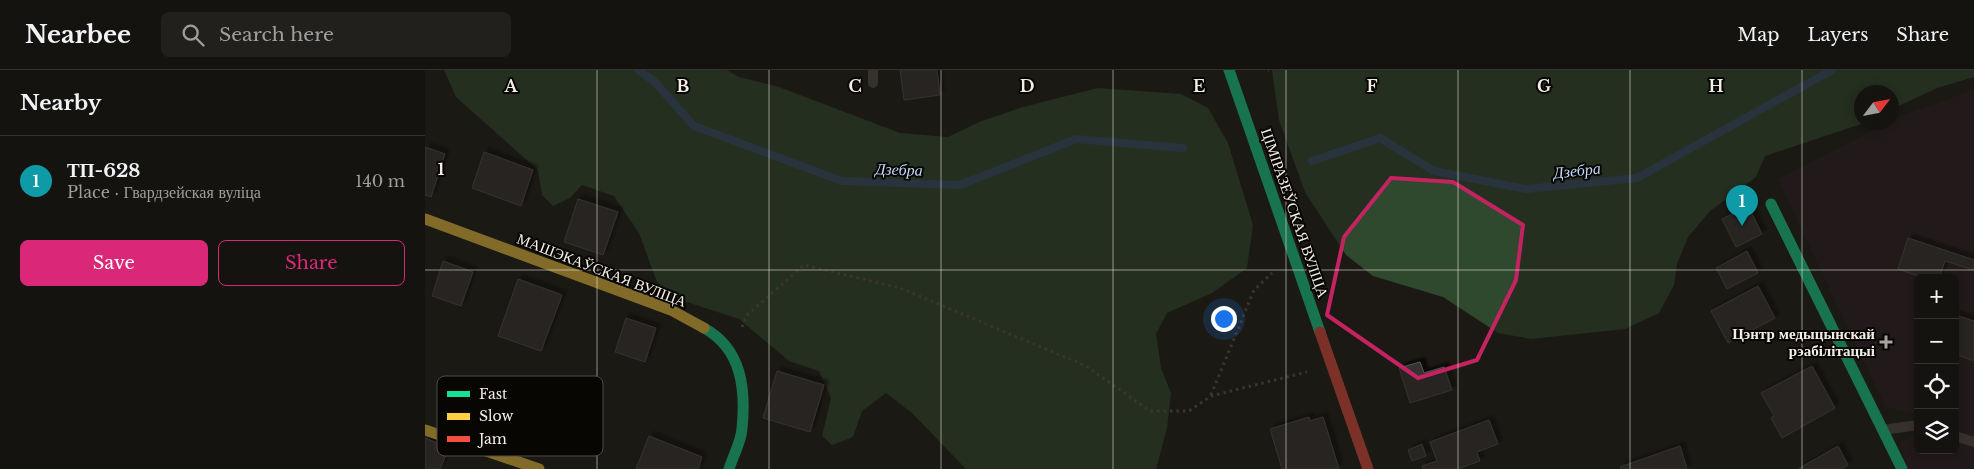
<!DOCTYPE html>
<html lang="en">
<head>
<meta charset="utf-8">
<style>
	body { margin:0; font-family:"Libre Baskerville",serif; background:#22201d; color:#f1f3f6 }
	.controls { position:absolute; right:15px; bottom:15px; display:grid; overflow:hidden; border-radius:8px; box-shadow:0 2px 8px #0003 }
	.controls button { width:45px; height:45px; display:grid; place-items:center; padding:0; border:0; border-bottom:1px solid #34322f; background:#15130f; color:#f1f3f6; font:25px sans-serif }
	.compass { position:absolute; left:1429px; top:15px; width:45px; height:45px; border-radius:50%; background:#15130f; box-shadow:0 2px 8px #0003; rotate:58deg }
	.you { position:absolute; left:798px; top:248px; width:18px; height:18px; margin:-12px; border:4px solid #fff; border-radius:50%; background:#1a73e8; box-shadow:0 0 0 8px #1a73e833 }
	.badge { display:grid; place-items:center; width:32px; height:32px; border-radius:50%; background:#db2777; color:#fff; font-size:16px; font-weight:700 }
	.pin { position:absolute; translate:-50% -41px; filter:drop-shadow(0 1px 2px #0008) }
	.pin::after { content:''; position:absolute; top:26px; width:18px; height:15px; background:inherit; clip-path:polygon(0 0,100% 0,50% 100%) }
	.list { margin:0; padding:0; list-style:none }
	h2 { display:flex; justify-content:space-between; align-items:center; height:65px; margin:0; padding:0 20px; font-size:21px }
	h2 small { font-size:16px; font-weight:400; color:#9d9e9e }
	.list li { display:grid; grid-template-columns:32px 1fr auto; gap:15px; align-items:center; box-sizing:border-box; height:90px; padding:0 20px; border-top:1px solid #34322f }
	.list b { display:block; font-size:19px; white-space:nowrap }
	.list p { margin:0; font-size:16px; white-space:nowrap; color:#9d9e9e }
	.list em { font-size:16px; font-style:normal; color:#9d9e9e }
	.actions { display:flex; gap:10px; padding:15px 20px }
	.actions a { flex:1; padding:11px 0; border:1px solid #db2777; border-radius:8px; text-align:center; font-size:18px; color:#db2777 }
	.actions .main { background:#db2777; color:#fff }
	.icon { flex:none; width:28px; height:28px; fill:none; stroke:currentColor; stroke-width:2; stroke-linecap:round; stroke-linejoin:round }
	.map { position:relative; flex:none; width:1549px; height:399px; overflow:hidden }
	header { display:flex; align-items:center; gap:30px; box-sizing:border-box; height:70px; padding:0 25px; background:#15130f; border-bottom:1px solid #34322f }
	header strong { font-size:24px }
	nav { display:flex; gap:28px; margin-inline-start:auto; font-size:18px }
	.search { width:350px; height:45px; background:#22201d; display:flex; align-items:center; gap:12px; box-sizing:border-box; padding:0 18px; border-radius:8px; color:#9d9e9e; font-size:19px }
	main { display:flex }
	aside { flex:1; background:#15130f }
	.map>svg:first-child { display:block }
	.medical { fill:#2b1c22 }
	.forest { fill:#2f492f }
	.lines { fill:none; stroke-linecap:round; stroke-linejoin:round }
	.stream { stroke:#3a536f; stroke-width:8 }
	.building { fill:#363333; stroke:#545251; filter:url(#shadow) }
	.path { stroke:#5f5855; stroke-width:3; stroke-dasharray:2.5 4; stroke-linecap:butt }
	.lane { stroke:#5a4f4c; stroke-width:10 }
	.fast { stroke:#16e098; stroke-width:11 }
	.slow { stroke:#ffcf43; stroke-width:11 }
	.jam { stroke:#f24e42; stroke-width:11 }
	.marked { fill:none; stroke:#c42362; stroke-width:4; stroke-linejoin:round }
	.grid { fill:none; stroke:#f3eee8; stroke-width:1; stroke-opacity:0.55 }
	.poi-dot { fill:#a8a39e; stroke:#080603; stroke-width:2 }
	.labels { text-anchor:middle; dominant-baseline:central; stroke-width:4; stroke-linejoin:round; paint-order:stroke }
	.street-label { font-size:15px; fill:#f3eee8; stroke:#080603 }
	.poi-label { font-size:15px; font-weight:bold; fill:#f3eee8; stroke:#080603; text-anchor:end }
	.water-label { font-size:16px; font-style:italic; fill:#bddafb; stroke:#080603 }
	.key { fill:#080603; stroke:#4e4c48; stroke-width:1 }
	.key-label { font-size:14px; fill:#f3eee8 }
	.grid-label { font-size:16px; text-anchor:middle; font-weight:bold; fill:#f3eee8; stroke:#080603; stroke-width:4; stroke-linejoin:round; paint-order:stroke }
</style>
</head>
<body>
<header>
<strong>Nearbee</strong>
<div class="search"><svg class="icon" aria-label="search" viewBox="0 0 24 24"><circle cx="10" cy="10" r="6"/><path d="M15 15l6 6"/></svg>Search here</div>
<nav><a>Map</a><a>Layers</a><a>Share</a></nav>
</header>
<main>
<aside>
<h2>Nearby<small></small></h2>
<ul class="list">
<li><span class="badge" style="background:#0f9aa8">1</span><div><b>ТП-628</b><p>Place · Гвардзейская вуліца</p></div><em>140 m</em></li>
</ul>
<div class="actions"><a class="main">Save</a><a>Share</a></div>
</aside>
<div class="map">
<svg width="1549" height="399" viewBox="0 0 1549 399">
	<defs>
		<filter id="shadow"><feDropShadow dx="4.5" dy="-4.5" stdDeviation="1" flood-color="#0009"/></filter>
	</defs>
	<rect width="100%" height="100%" fill="#1c1914"/>
	<!-- medical -->
	<path class="medical" d="M1549,20V399H1483L1476,372L1491,362L1493,351V380H1530V208H1493V346L1460,336L1353,109L1479,45Z"/>
	<!-- forest -->
	<g class="forest">
		<path d="M19,0H302L314,7L354,17L475,63L523,67L554,52L598,37L673,18L756,24L783,38L803,73L828,155L822,198L787,223L742,243L731,264L736,298L746,323L742,358L731,399H541L487,343L461,323L437,341L428,367L407,375L397,366L406,328L394,301L364,291L314,249L256,230L232,212L214,163L189,126L157,115L145,128L128,136L117,125L113,100L31,27Z"/>
		<path d="M847,0H1549V7L1512,18L1467,39L1466,22H1436V52L1439,53L1340,86L1331,107L1285,141L1263,167L1252,194L1249,215L1234,243L1200,259L1106,269L1073,263L1018,227L948,206L921,185L880,122L854,50Z"/>
	</g>
	<g class="lines">
		<!-- stream -->
		<g class="stream">
			<path d="M213,0L230,12L269,56L417,111L535,115L651,69L758,78"/>
			<path d="M887,91L955,68L1009,101L1101,119L1212,108L1407,0"/>
		</g>
	</g>
	<!-- building -->
	<g class="building">
		<path d="M475,0H512L515,25L479,30Z"/>
		<path d="M0,77L20,84L6,127L0,125Z"/>
		<path d="M59,82L108,100L96,136L47,118Z"/>
		<path d="M153,129L193,142L178,185L139,172Z"/>
		<path d="M1323,136L1337,164L1311,177L1297,149Z"/>
		<path d="M1483,168L1549,190V200L1520,191L1514,208H1499L1473,199Z"/>
		<path d="M1322,181L1333,203L1302,219L1291,198Z"/>
		<path d="M18,191L48,202L36,236L7,226Z"/>
		<path d="M93,209L137,225L116,281L73,266Z"/>
		<path d="M1333,216L1350,248L1303,273L1286,241Z"/>
		<path d="M1530,245L1549,251V291L1530,284Z"/>
		<path d="M201,248L231,258L220,292L190,282Z"/>
		<path d="M995,292L999,303L1019,297L1027,320L985,333L974,298Z"/>
		<path d="M1387,296L1410,338L1357,368L1346,348L1349,346L1336,323Z"/>
		<path d="M352,301L399,315L385,362L338,348Z"/>
		<path d="M884,347L885,351L898,347L914,399H857L845,359Z"/>
		<path d="M1064,350L1073,374L1052,382L1055,391L1033,399H998L997,396L1012,391L1005,372Z"/>
		<path d="M224,366L277,387L273,399H211Z"/>
		<path d="M0,368L24,378L15,399H0Z"/>
		<path d="M997,374L1001,386L987,391L983,380Z"/>
		<path d="M1255,376L1262,399H1196L1195,397Z"/>
		<path d="M1413,376L1423,395L1416,399H1373Z"/>
	</g>
	<g class="lines">
		<!-- path -->
		<g class="path">
			<path d="M843,0H844"/>
			<path d="M317,257L321,246L379,195L475,218L661,296L725,341H764L786,326L882,302"/>
			<path d="M786,325L829,220L847,203"/>
		</g>
		<!-- lane -->
		<g class="lane">
			<path d="M448,0V13"/>
			<path d="M1458,360L1493,355"/>
			<path d="M1530,366L1549,372"/>
		</g>
		<!-- fast -->
		<g class="fast">
			<path d="M804,0L895,262"/>
			<path d="M1346,134L1477,399"/>
			<path d="M279,258C317,279 321,319 317,359C316,372 308,386 304,399"/>
		</g>
		<!-- slow -->
		<g class="slow">
			<path d="M0,149L246,240L279,258"/>
			<path d="M0,360L114,399"/>
		</g>
		<!-- jam -->
		<path class="jam" d="M895,262L943,399"/>
	</g>
	<!-- marked area -->
	<path d="M0 0H1549V399H0ZM966,108L1028,112L1098,155L1091,210L1052,290L993,308L902,245L919,167Z" fill="#1c1914" fill-opacity=".55" fill-rule="evenodd"/>
	<path class="marked" d="M966,108L1028,112L1098,155L1091,210L1052,290L993,308L902,245L919,167Z"/>
	<!-- grid -->
	<path class="grid" d="M172,0V399M344,0V399M516,0V399M688,0V399M861,0V399M1033,0V399M1205,0V399M1377,0V399M0,200H1549"/>
	<!-- markers -->
	<path class="poi-dot" d="M1458.5 264.5h5v5h5v5h-5v5h-5v-5h-5v-5h5z"/>
	<g class="labels">
		<!-- street labels -->
		<g class="street-label">
			<text transform="translate(870 143) rotate(71)">ЦІМІРАЗЕЎСКАЯ ВУЛІЦА</text>
			<text transform="translate(177 200) rotate(21)">МАШЭКАЎСКАЯ ВУЛІЦА</text>
		</g>
		<!-- poi labels -->
		<g class="poi-label">
			<text x="1450" y="263">Цэнтр медыцынскай<tspan x="1450" dy="17">рэабілітацыі</tspan></text>
		</g>
		<!-- water labels -->
		<g class="water-label">
			<text transform="translate(474 99) rotate(2)">Дзебра</text>
			<text transform="translate(1152 100) rotate(-6)">Дзебра</text>
		</g>
	</g>
	<!-- legend -->
	<rect x="12" y="306" width="166" height="80" rx="8" class="key"/>
	<rect x="22" y="321" width="23" height="6" fill="#16e098"/>
	<rect x="22" y="343" width="23" height="7" fill="#ffcf43"/>
	<rect x="22" y="366" width="23" height="6" fill="#f24e42"/>
	<g class="key-label">
		<text x="54" y="329">Fast</text>
		<text x="54" y="351">Slow</text>
		<text x="54" y="374">Jam</text>
	</g>
	<g class="grid-label">
		<text x="86" y="22">A</text>
		<text x="258" y="22">B</text>
		<text x="430" y="22">C</text>
		<text x="602" y="22">D</text>
		<text x="774" y="22">E</text>
		<text x="947" y="22">F</text>
		<text x="1119" y="22">G</text>
		<text x="1291" y="22">H</text>
		<text x="16" y="105">1</text>
	</g>
</svg>
<div class="controls">
<button>+</button>
<button>−</button>
<button><svg class="icon" aria-label="locate" viewBox="0 0 24 24"><circle cx="12" cy="12" r="6"/><path d="M12 2v4M12 18v4M2 12h4M18 12h4"/></svg></button>
<button><svg class="icon" aria-label="layers" viewBox="0 0 24 24"><path d="M12 4l9 5-9 5-9-5zM3 14l9 5 9-5"/></svg></button>
</div>
<svg class="compass" viewBox="-18 -18 36 36"><path d="M0-13l5 13h-10z" fill="#e53935"/><path d="M0 13l5-13h-10z" fill="#9d9e9e"/></svg>
<div class="you"></div>
<div class="pin badge" style="left:1317px;top:156px;background:#0f9aa8">1</div>
</div>
</main>
</body>
</html>
